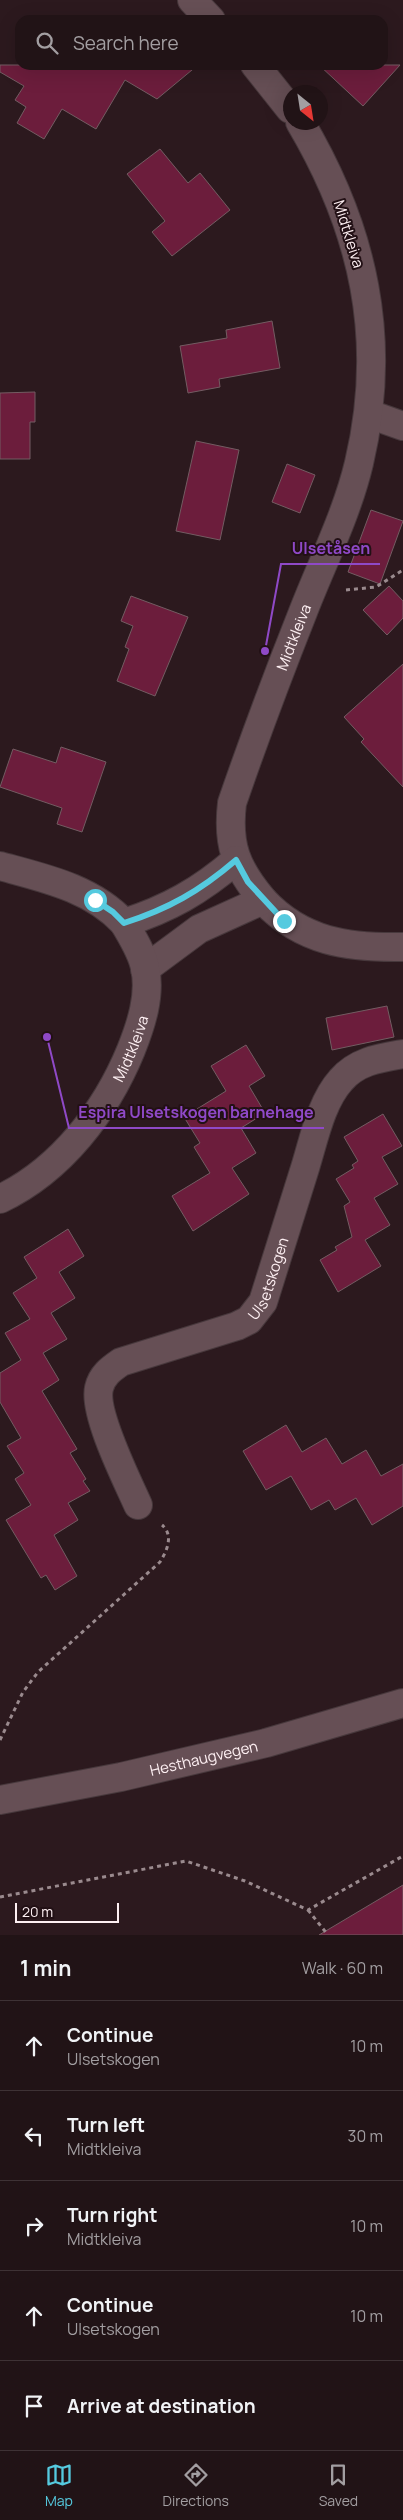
<!DOCTYPE html>
<html lang="en">
<head>
<meta charset="utf-8">
<style>
	body { margin:0; font-family:Manrope,sans-serif; background:#2d2023; color:#f1f3f6 }
	.compass { position:absolute; left:283px; top:85px; width:45px; height:45px; border-radius:50%; background:#211316; box-shadow:0 5px 20px #0002; rotate:150deg }
	.scale { position:absolute; left:15px; bottom:12px; width:104px; box-sizing:border-box; padding-left:5px; border:2px solid #fef0f3; border-top:0; font-size:14px; line-height:18px; white-space:nowrap; color:#fef0f3; -webkit-text-stroke:4px #221015; paint-order:stroke }
	.stop { position:absolute; width:15px; height:15px; margin:-11px; border:4px solid #55cadf; border-radius:50%; background:#fff }
	.stop.end { background:#55cadf; border-color:#fff; box-shadow:0 1px 5px #0008 }
	.list { margin:0; padding:0; list-style:none }
	h2 { display:flex; justify-content:space-between; align-items:center; height:65px; margin:0; padding:0 20px; font-size:21px }
	h2 small { font-size:16px; font-weight:400; color:#a29ea1 }
	.list li { display:grid; grid-template-columns:32px 1fr auto; gap:15px; align-items:center; box-sizing:border-box; height:90px; padding:0 20px; border-top:1px solid #3e3235 }
	.list b { display:block; font-size:19px; white-space:nowrap }
	.list p { margin:0; font-size:16px; white-space:nowrap; color:#a29ea1 }
	.list em { font-size:16px; font-style:normal; color:#a29ea1 }
	.icon { flex:none; width:28px; height:28px; fill:none; stroke:currentColor; stroke-width:2; stroke-linecap:round; stroke-linejoin:round }
	.map { position:relative; flex:none; width:403px; height:1935px; overflow:hidden }
	.search { position:absolute; background:#211316; box-shadow:0 5px 20px #0002; left:15px; right:15px; top:15px; height:55px; display:flex; align-items:center; gap:12px; box-sizing:border-box; padding:0 18px; border-radius:15px; color:#a29ea1; font-size:19px }
	.sheet { height:515px; background:#211316 }
	nav { display:flex; justify-content:space-around; align-items:center; box-sizing:border-box; height:70px; border-top:1px solid #3e3235; background:#211316; font-size:14px; color:#a29ea1 }
	nav a { display:grid; justify-items:center; gap:2px }
	nav .on { color:#55cadf }
	.map>svg:first-child { display:block }
	.building { fill:#6c1d3c; stroke:#735c62 }
	.lines { fill:none; stroke-linecap:round; stroke-linejoin:round }
	.minor-casing { stroke:#47383c; stroke-width:30 }
	.tertiary-casing { stroke:#47383c; stroke-width:30 }
	.secondary-casing { stroke:#47383c; stroke-width:30 }
	.path { stroke:#9a8a8e; stroke-width:3; stroke-dasharray:4 4; stroke-linecap:butt }
	.minor { stroke:#664f55; stroke-width:28 }
	.tertiary { stroke:#664f55; stroke-width:28 }
	.secondary { stroke:#664f55; stroke-width:28 }
	.route { stroke:#55cadf; stroke-width:6 }
	.labels { text-anchor:middle; dominant-baseline:central; stroke-width:4; stroke-linejoin:round; paint-order:stroke }
	.street-label { font-size:15px; fill:#fef0f3; stroke:#221015 }
	.leader { fill:none; stroke:#8f49c7; stroke-width:2 }
	.callout-dot { fill:#8f49c7; stroke:#221015; stroke-width:2 }
	.callout-label { font-size:16px; text-anchor:middle; font-weight:bold; fill:#8f49c7; stroke:#221015; stroke-width:4; stroke-linejoin:round; paint-order:stroke }
</style>
</head>
<body>
<div class="map">
<svg width="403" height="1935" viewBox="0 0 403 1935">
	<rect width="100%" height="100%" fill="#2c191e"/>
	<!-- building -->
	<g class="building">
		<path d="M0,65H198L157,99L125,80L96,129L62,109L44,139L17,123L26,107L15,100L24,86L0,72Z"/>
		<path d="M319,65H400L363,106Z"/>
		<path d="M160,149L188,183L200,173L230,210L172,256L152,232L165,221L127,174Z"/>
		<path d="M272,321L280,368L219,379L220,387L188,393L180,346L227,338L226,330Z"/>
		<path d="M35,392V422H30V459H0V393Z"/>
		<path d="M196,441L239,450L220,540L176,531Z"/>
		<path d="M287,464L315,475L300,513L272,502Z"/>
		<path d="M371,510L403,521L380,584L348,572Z"/>
		<path d="M389,586L403,601V618L387,635L363,610Z"/>
		<path d="M131,596L188,617L155,696L117,681L129,649L125,647L133,626L121,621Z"/>
		<path d="M403,664V787L361,742L364,739L344,717Z"/>
		<path d="M61,747L106,762L82,832L57,824L62,808L0,787L13,749L56,763Z"/>
		<path d="M387,1006L394,1037L332,1050L326,1018Z"/>
		<path d="M246,1045L265,1076L249,1086L265,1113L241,1128L256,1153L232,1168L249,1194L193,1231L172,1196L210,1173L194,1147L200,1143L184,1117L226,1091L211,1066Z"/>
		<path d="M383,1114L402,1146L382,1157L398,1184L374,1198L390,1225L365,1240L381,1266L338,1292L320,1260L337,1250L335,1247L352,1237L344,1206L350,1202L336,1179L354,1168L352,1165L358,1161L344,1137Z"/>
		<path d="M68,1229L84,1256L59,1272L75,1298L51,1313L67,1339L43,1353L59,1380L42,1391L77,1449L70,1453L86,1479L83,1481L90,1491L68,1503L78,1520L54,1535L77,1576L55,1590L46,1575L41,1578L6,1520L31,1505L15,1479L24,1473L7,1446L21,1438L0,1402V1373L21,1360L5,1333L30,1319L13,1293L37,1278L24,1257Z"/>
		<path d="M286,1425L302,1452L326,1438L342,1464L366,1450L381,1476L403,1464V1506L372,1525L356,1498L335,1510L329,1500L311,1510L291,1476L266,1490L243,1451Z"/>
		<path d="M403,1885V1935H319Z"/>
	</g>
	<g class="lines">
		<!-- minor casing -->
		<g class="minor-casing">
			<g id="minor">
				<path d="M369,414L403,426"/>
				<path d="M0,866C44,878 92,888 124,923"/>
				<path d="M263,900C302,942 348,948 403,947"/>
				<path id="s1" d="M138,1505C127,1480 93,1413 99,1388C102,1375 111,1369 121,1362L237,1326L249,1320L263,1302C277,1257 291,1212 305,1168C314,1139 321,1102 341,1080C357,1061 380,1058 403,1054"/>
			</g>
		</g>
		<!-- tertiary casing -->
		<g class="tertiary-casing">
			<g id="tertiary">
				<path d="M192,0L211,20"/>
				<path d="M255,65L290,109"/>
				<path id="s2" d="M145,969L199,929L263,900C236,868 227,845 232,803C254,739 278,675 303,612C322,563 347,514 359,463C388,340 364,230 300,122"/>
				<path id="s3" d="M0,1199C61,1170 106,1111 131,1050C141,1025 151,995 145,968C142,952 132,937 124,923C168,909 200,891 236,860"/>
			</g>
		</g>
		<!-- secondary casing -->
		<g class="secondary-casing">
			<g id="secondary">
				<path id="s4" d="M0,1800L121,1777L266,1743L403,1703"/>
			</g>
		</g>
		<!-- path -->
		<g class="path">
			<path d="M346,590L376,587L403,570"/>
			<path d="M0,1740L23,1692L38,1672L160,1562C167,1551 174,1535 162,1525"/>
			<path d="M0,1897L186,1861L245,1881L308,1910L403,1856"/>
			<path d="M308,1910L328,1935"/>
		</g>
		<!-- minor -->
		<use href="#minor" class="minor"/>
		<!-- tertiary -->
		<use href="#tertiary" class="tertiary"/>
		<!-- secondary -->
		<use href="#secondary" class="secondary"/>
	</g>
	<g class="lines">
		<!-- route -->
		<path class="route" d="M95,900L113,912L124,923C168,909 200,891 236,860L248,882L284,921"/>
	</g>
	<g class="labels">
		<!-- street labels -->
		<g class="street-label">
			<text transform="translate(349 234) rotate(73)">Midtkleiva</text>
			<text stroke="none"><textPath href="#s2" startOffset="420">Midtkleiva</textPath></text>
			<text stroke="none"><textPath href="#s3" startOffset="204">Midtkleiva</textPath></text>
			<text stroke="none"><textPath href="#s1" startOffset="341">Ulsetskogen</textPath></text>
			<text stroke="none"><textPath href="#s4" startOffset="208">Hesthaugvegen</textPath></text>
		</g>
	</g>
	<!-- callouts -->
	<path class="leader" d="M265 651L281 564H380M47 1037L69 1128H324"/>
	<g class="callout-dot">
		<circle cx="265" cy="651" r="5"/>
		<circle cx="47" cy="1037" r="5"/>
	</g>
	<g class="callout-label">
		<text x="331" y="554">Ulsetåsen</text>
		<text x="196" y="1118">Espira Ulsetskogen barnehage</text>
	</g>
</svg>
<svg class="compass" viewBox="-18 -18 36 36"><path d="M0-13l5 13h-10z" fill="#e53935"/><path d="M0 13l5-13h-10z" fill="#a29ea1"/></svg>
<div class="scale">20 m</div>
<div class="stop" style="left:95px;top:900px"></div>
<div class="stop end" style="left:284px;top:921px"></div>
<div class="search"><svg class="icon" aria-label="search" viewBox="0 0 24 24"><circle cx="10" cy="10" r="6"/><path d="M15 15l6 6"/></svg>Search here</div>
</div>
<section class="sheet">
<h2>1 min<small>Walk · 60 m</small></h2>
<ul class="list">
<li><svg class="icon" aria-label="ahead" viewBox="0 0 24 24"><path d="M12 20V5M6 11l6-6 6 6"/></svg><div><b>Continue</b><p>Ulsetskogen</p></div><em>10 m</em></li>
<li><svg class="icon" aria-label="left" viewBox="0 0 24 24"><path d="M17 20v-9H6M10 6l-5 5 5 5"/></svg><div><b>Turn left</b><p>Midtkleiva</p></div><em>30 m</em></li>
<li><svg class="icon" aria-label="right" viewBox="0 0 24 24"><path d="M7 20v-9h11M14 6l5 5-5 5"/></svg><div><b>Turn right</b><p>Midtkleiva</p></div><em>10 m</em></li>
<li><svg class="icon" aria-label="ahead" viewBox="0 0 24 24"><path d="M12 20V5M6 11l6-6 6 6"/></svg><div><b>Continue</b><p>Ulsetskogen</p></div><em>10 m</em></li>
<li><svg class="icon" aria-label="arrive" viewBox="0 0 24 24"><path d="M6 21V4h12l-3 4 3 4H6"/></svg><div><b>Arrive at destination</b></div></li>
</ul>
</section>
<nav>
<a class="on"><svg class="icon" aria-label="map" viewBox="0 0 24 24"><path d="M3 6l6-2 6 2 6-2v14l-6 2-6-2-6 2zM9 4v14M15 6v14"/></svg>Map</a>
<a><svg class="icon" aria-label="directions" viewBox="0 0 24 24"><path d="M12 3l9 9-9 9-9-9zM9 14v-3h6M13 9l2 2-2 2"/></svg>Directions</a>
<a><svg class="icon" aria-label="saved" viewBox="0 0 24 24"><path d="M7 4h10v16l-5-4-5 4z"/></svg>Saved</a>
</nav>
</body>
</html>
